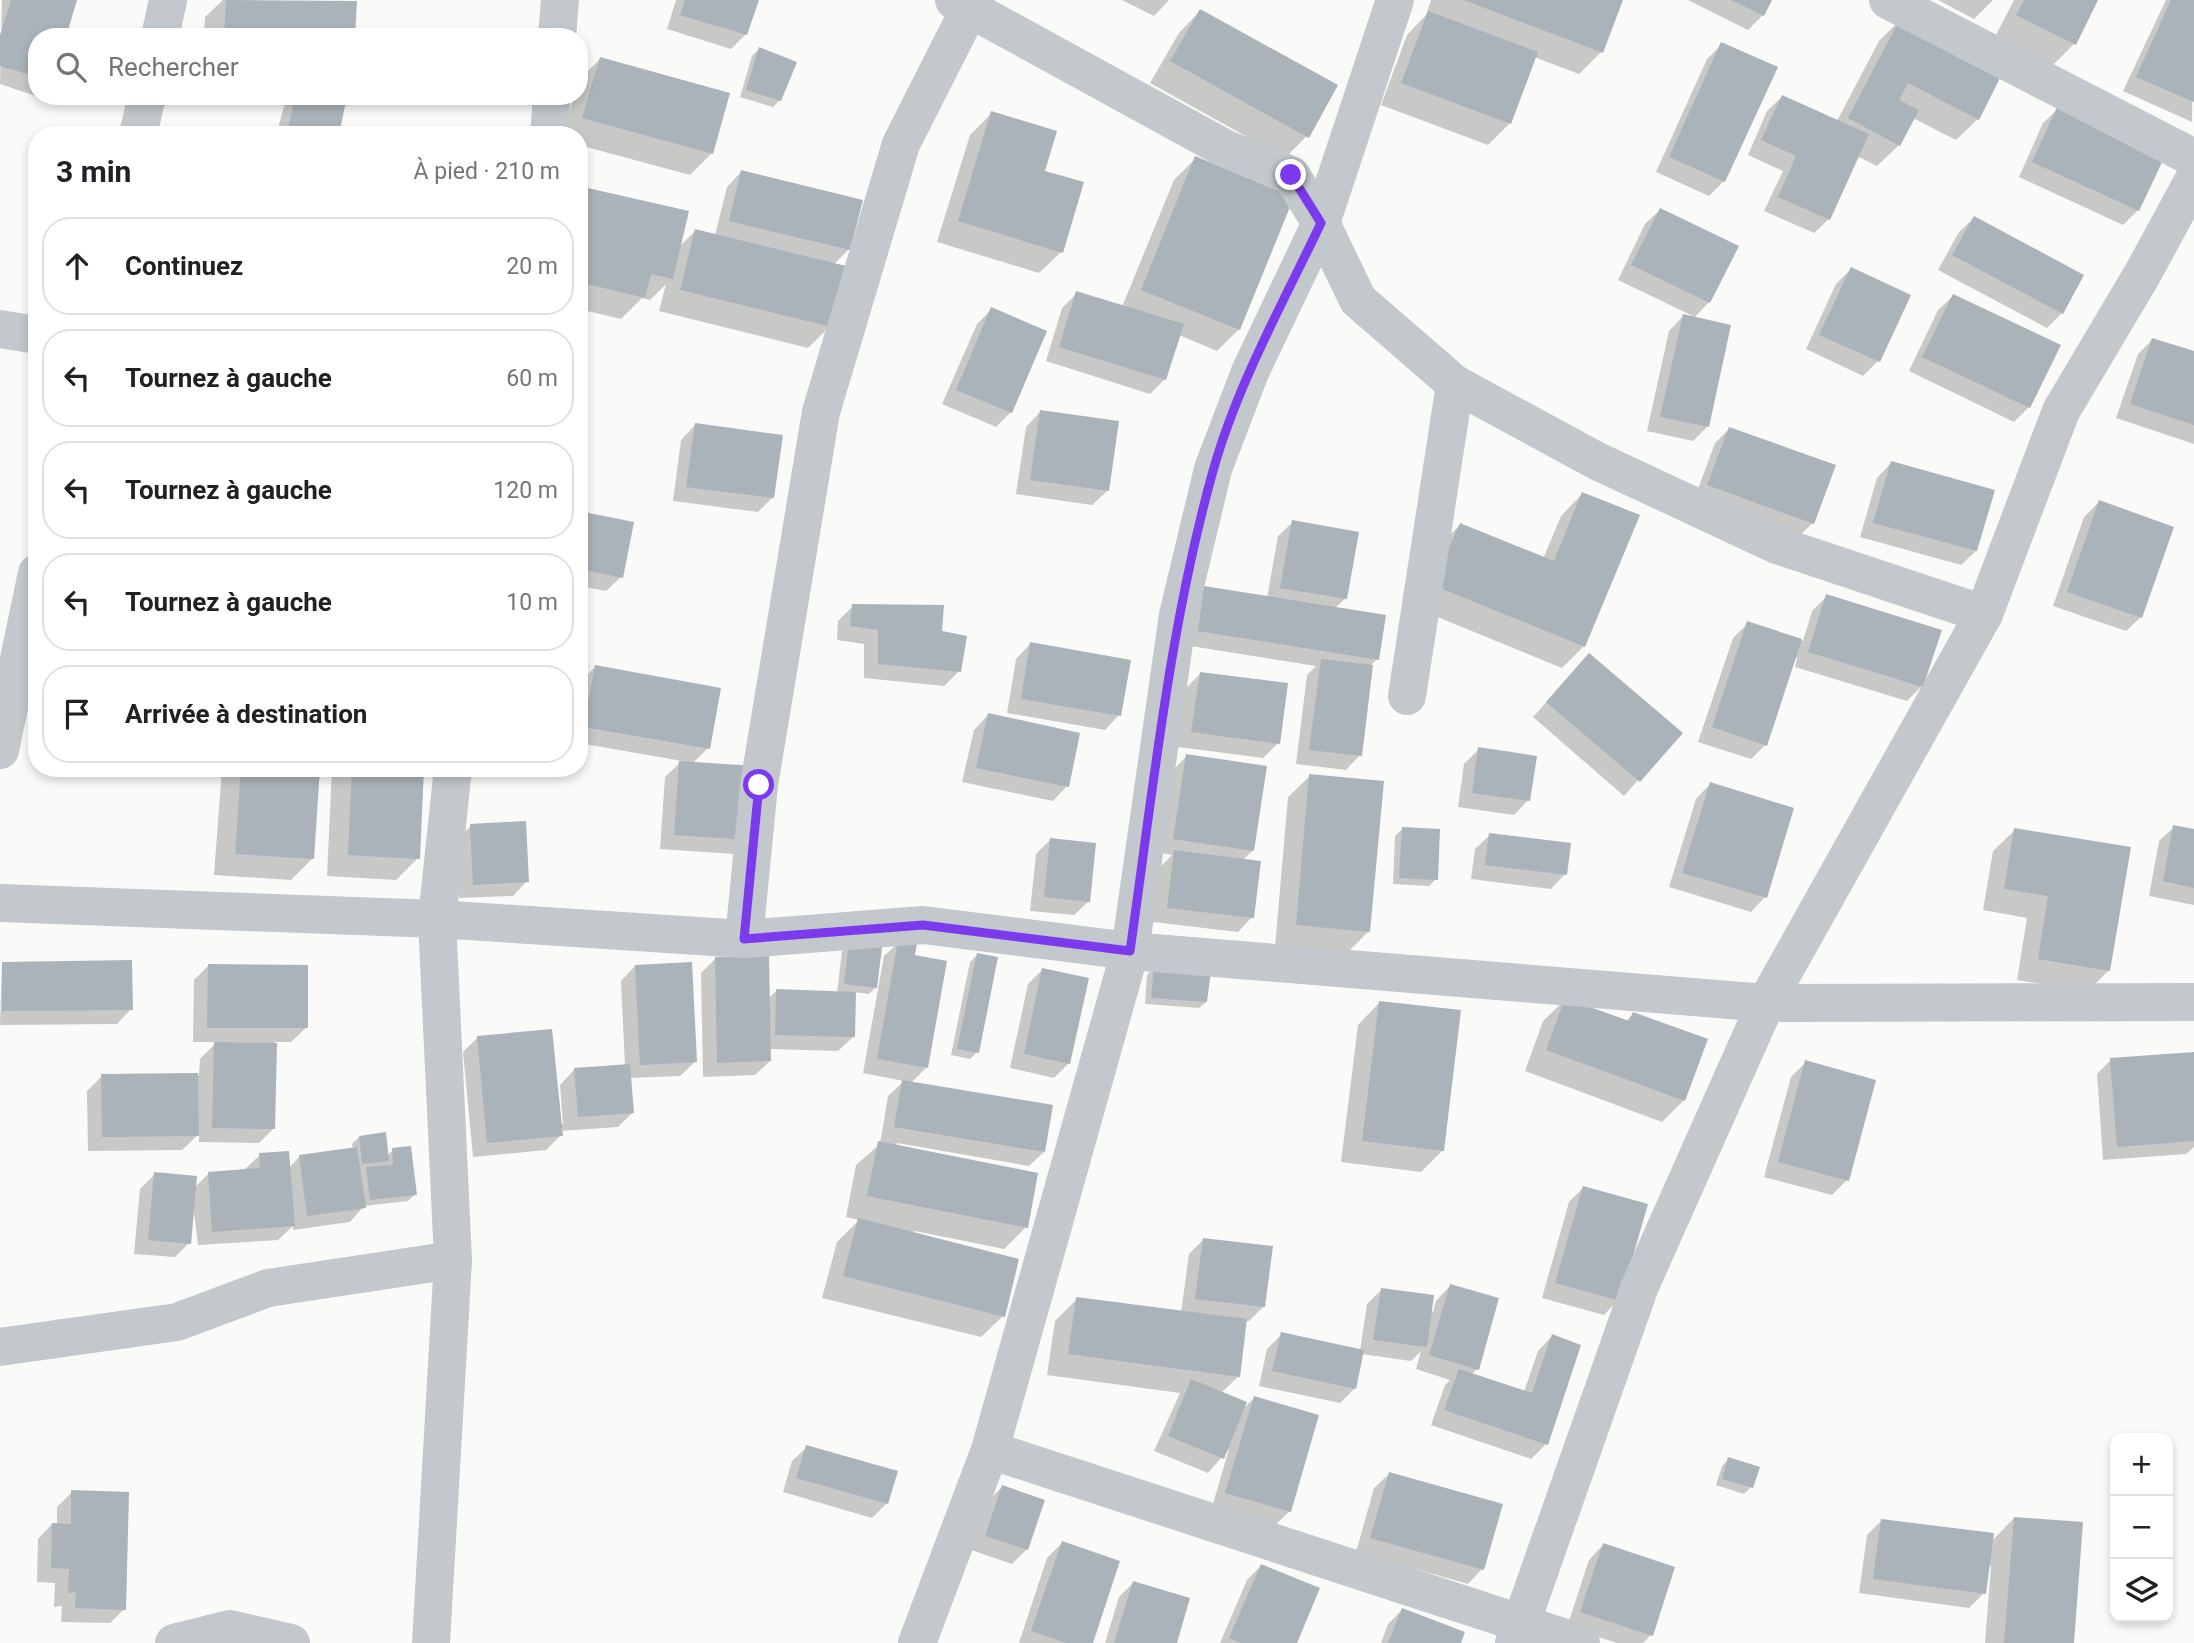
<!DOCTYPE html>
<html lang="fr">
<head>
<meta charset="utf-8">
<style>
	body { margin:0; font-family:Roboto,sans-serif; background:#f2f2f2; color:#202124 }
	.controls { position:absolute; right:21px; bottom:21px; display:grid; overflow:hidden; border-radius:14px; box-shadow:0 4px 10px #0003 }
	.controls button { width:63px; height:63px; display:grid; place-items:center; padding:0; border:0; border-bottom:2px solid #e0e0e0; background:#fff; color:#202124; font:35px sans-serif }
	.stop { position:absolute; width:21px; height:21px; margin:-16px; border:5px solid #7c3aed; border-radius:50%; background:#fff }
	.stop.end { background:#7c3aed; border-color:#fff; box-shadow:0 2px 7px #0008 }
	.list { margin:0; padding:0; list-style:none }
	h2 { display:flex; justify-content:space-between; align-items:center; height:91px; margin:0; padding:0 28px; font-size:30px }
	h2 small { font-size:23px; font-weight:400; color:#757577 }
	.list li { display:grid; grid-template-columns:46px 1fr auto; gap:21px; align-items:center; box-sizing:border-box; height:98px; margin:0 14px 14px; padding:0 14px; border:2px solid #e0e0e0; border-radius:28px }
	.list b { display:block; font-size:26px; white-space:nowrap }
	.list em { font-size:23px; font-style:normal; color:#757577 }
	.icon { flex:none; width:38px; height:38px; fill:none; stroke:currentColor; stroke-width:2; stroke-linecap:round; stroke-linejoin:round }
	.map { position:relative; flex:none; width:2194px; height:1643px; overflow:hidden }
	.search { position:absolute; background:#fff; box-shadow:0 4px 10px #0003; left:28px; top:28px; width:560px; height:77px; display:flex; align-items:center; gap:18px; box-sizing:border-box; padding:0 24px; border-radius:28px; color:#757577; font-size:26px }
	.panel { position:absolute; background:#fff; box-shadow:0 4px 10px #0003; left:28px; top:126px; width:560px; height:651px; border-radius:28px }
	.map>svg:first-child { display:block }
	.shadow { fill:#0003 }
	.building { fill:#aab3b9 }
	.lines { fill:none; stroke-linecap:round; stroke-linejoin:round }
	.minor { stroke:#c3c8cc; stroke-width:38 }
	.route { stroke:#7c3aed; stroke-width:9 }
</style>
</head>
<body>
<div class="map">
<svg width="2194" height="1643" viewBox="0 0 2194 1643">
	<rect width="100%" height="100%" fill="#fafaf8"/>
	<!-- shadow -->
	<g class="shadow">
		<path d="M2,0H75L37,37L36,96L0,84Z"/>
		<path d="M223,0L355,3L353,37H204L205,17Z"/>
		<path d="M676,0H757L746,34L731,49L667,29Z"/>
		<path d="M1122,0H1169L1154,16Z"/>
		<path d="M1431,0H1621L1601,52L1579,74L1534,57L1510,123L1488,145L1381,105L1407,35L1426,15Z"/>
		<path d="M1688,0H1770L1763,15L1748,30Z"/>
		<path d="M1938,0H1993L1974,19Z"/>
		<path d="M2014,0H2096L2074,44L2052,66L1995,37Z"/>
		<path d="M2166,0H2194L2192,122L2123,91Z"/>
		<path d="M1200,11L1307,136L1285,158L1150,83L1179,33Z"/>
		<path d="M1901,19L1978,119L1956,140L1913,118L1899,145L1877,166L1857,156L1829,219L1814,233L1764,211L1783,171L1748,155L1767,111L1782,97L1837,121L1879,41Z"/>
		<path d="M1722,44L1724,181L1709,196L1656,172L1707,59Z"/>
		<path d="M759,49L780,100L773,107L740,97L752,56Z"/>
		<path d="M600,59L728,95L711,154L690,175L579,145V135H563L574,96H579V80Z"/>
		<path d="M287,96H345L337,135H276Z"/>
		<path d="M2058,109L2138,210L2123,225L2019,177L2043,123Z"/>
		<path d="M992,113L1043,172L1061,252L1039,273L937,242L970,135Z"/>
		<path d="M1196,158L1239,329L1217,351L1179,335L1165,379L1150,394L1046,361L1062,308L1077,293L1122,307L1174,180Z"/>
		<path d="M741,172L849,249L833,265L830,326L808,348L659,311L666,284L650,300L642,298L621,319L579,309V187L679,247L696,230L715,235L727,187Z"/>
		<path d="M1660,210L1709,302L1695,317L1618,280L1645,224Z"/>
		<path d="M1974,218L2082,276L2062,313L2047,328L1938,270L1959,232Z"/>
		<path d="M1851,269L1908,296L1878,361L1863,376L1806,349L1836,284Z"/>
		<path d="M1953,296L2029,407L2014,422L1909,371L1938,310Z"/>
		<path d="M992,309L1011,412L996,427L942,404L977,324Z"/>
		<path d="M1683,316L1708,426L1693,441L1647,431L1669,331Z"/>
		<path d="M2152,340L2194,353V444L2116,418L2138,354Z"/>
		<path d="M1040,412L1107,491L1092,505L1016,494L1026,427Z"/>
		<path d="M695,425L773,497L758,512L673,501L681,440Z"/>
		<path d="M1729,429L1813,523L1798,537L1694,500L1715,443Z"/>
		<path d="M1891,463L1976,551L1961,565L1860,537L1877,478Z"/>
		<path d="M1582,494L1584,646L1562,668L1413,607L1438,547L1460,525L1543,559L1561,516Z"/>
		<path d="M2099,502L2141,617L2126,631L2053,606L2084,517Z"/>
		<path d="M579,513L621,577L606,591L579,586Z"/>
		<path d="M1293,522L1346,598L1335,608L1377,659L1369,667L1360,755L1346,770L1296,764L1307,675L1316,666L1184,645L1190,602L1205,588L1267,598L1278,536Z"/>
		<path d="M1827,596L1922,686L1907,701L1795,667L1797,658L1794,657L1765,745L1751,759L1698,742L1733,638L1748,623L1803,641L1812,611Z"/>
		<path d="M853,606L959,671L944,686L864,678V644L837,640L838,621Z"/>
		<path d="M1030,644L1119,715L1105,730L1007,713L1016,659Z"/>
		<path d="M595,667L708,748L692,764L753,768L734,854L660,849L665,777L682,761L579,743L581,681Z"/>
		<path d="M1575,670L1680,733L1624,796L1533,717Z"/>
		<path d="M1200,674L1278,743L1263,758L1178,747L1186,688Z"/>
		<path d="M988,715L1067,786L1053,801L962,782L974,730Z"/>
		<path d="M1479,749L1528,800L1514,815L1458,807L1464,764Z"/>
		<path d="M1187,756L1253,850L1243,860L1252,917L1238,932L1153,922L1160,867L1172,855L1160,853L1172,771Z"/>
		<path d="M222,768H318L313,858L291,880L214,875Z"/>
		<path d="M332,768H423L418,858L396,880L327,876Z"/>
		<path d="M1310,776L1369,931L1347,953L1275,947L1288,797Z"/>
		<path d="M1710,784L1765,897L1751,912L1669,887L1696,799Z"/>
		<path d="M471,826L527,881L513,896L459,898L456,840Z"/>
		<path d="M2174,827L2194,830V905L2149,896L2159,841Z"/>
		<path d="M1402,829L1436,879L1429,886L1393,884L1395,836Z"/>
		<path d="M2015,830L2109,970L2087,992L2017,980L2027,918L1983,910L1993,851Z"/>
		<path d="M1490,835L1565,874L1551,889L1471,879L1475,849Z"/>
		<path d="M1050,840L1089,901L1074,915L1030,911L1036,854Z"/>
		<path d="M899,942L913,956L927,1067L911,1083L1044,1152L1029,1166L897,1143L896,1147L1026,1227L1004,1249L915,1231L914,1234L1003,1316L981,1337L822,1298L837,1242L859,1220L846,1217L856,1165L880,1144L888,1096L904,1081L863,1073L884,956Z"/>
		<path d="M843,943L876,987L869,994L854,992L853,1037L838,1051L769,1049L770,1061L755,1075L703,1077L701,973L715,959L768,999L777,990L837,993Z"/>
		<path d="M977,955V1052L970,1059L951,1055L970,962Z"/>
		<path d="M2,964L131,1009L117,1024L0,1025Z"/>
		<path d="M208,966L306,1028L291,1042H275L274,1128L259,1143L199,1142V1134L182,1150L88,1151L87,1091L102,1076L199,1075L200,1059L217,1042H193L194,980Z"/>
		<path d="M635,966L695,1062L680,1076L630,1078L633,1112L618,1127L560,1131L561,1135L546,1150L473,1157L463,1052L477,1038L560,1124H563L560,1085L574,1070L625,1066L621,981Z"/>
		<path d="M1154,968L1206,1002L1199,1008L1145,1004L1147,975Z"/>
		<path d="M1043,969L1069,1063L1054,1078L1010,1068L1028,984Z"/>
		<path d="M1565,1000L1625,1022L1633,1014L1684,1100L1662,1122L1525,1071L1543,1021Z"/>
		<path d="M1379,1003L1443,1150L1421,1172L1341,1162L1358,1025Z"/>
		<path d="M2194,1054V1147L2186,1154L2103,1160L2097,1074L2111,1060Z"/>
		<path d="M1806,1062L1847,1180L1832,1195L1764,1177L1791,1077Z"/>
		<path d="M359,1137L387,1156L393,1150L415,1194L408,1201L364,1206L350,1222L293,1230V1226L278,1240L198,1245L193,1205L189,1243L175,1257L134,1254L140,1189L155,1174L194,1188L208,1174L245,1169L260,1155L289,1168L299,1157L353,1149L352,1144Z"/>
		<path d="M1583,1188L1618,1300L1604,1315L1542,1298L1569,1202Z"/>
		<path d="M1203,1240L1264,1306L1249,1321H1245L1239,1376L1221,1393L1242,1410L1254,1398L1290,1511L1275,1525L1212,1507L1229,1449L1208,1473L1154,1451L1180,1393L1047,1375L1055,1321L1077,1299L1181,1313L1189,1254Z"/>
		<path d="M1450,1286L1477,1369L1471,1375L1524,1392L1538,1351L1552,1336L1546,1444L1531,1459L1431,1425L1445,1385L1450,1380L1416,1369L1421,1351L1411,1361L1362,1354L1354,1389L1340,1403L1259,1386L1267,1349L1282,1334L1360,1351L1367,1304L1381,1290L1433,1312L1436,1301Z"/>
		<path d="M807,1447L887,1503L872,1518L783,1492L792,1461Z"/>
		<path d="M1729,1459L1751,1487L1744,1494L1716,1485L1722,1466Z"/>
		<path d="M1389,1474L1482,1569L1468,1584L1356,1552L1374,1488Z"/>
		<path d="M1002,1487L1027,1549L1012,1564L971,1550L987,1502Z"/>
		<path d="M72,1492L124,1609L110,1623L61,1622L62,1606L54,1607L55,1583L37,1582L38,1539L52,1524L57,1525V1507Z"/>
		<path d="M2014,1518L2072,1643H1985L1991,1566H1988L1984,1593L1969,1608L1859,1593L1867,1535L1882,1520L1991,1542Z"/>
		<path d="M1062,1543L1091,1643H1019L1047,1558Z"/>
		<path d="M1603,1545L1651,1635L1643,1643H1617L1567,1627L1589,1560Z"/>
		<path d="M1261,1566L1295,1643H1220L1247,1580Z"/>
		<path d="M1133,1583L1175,1643H1105L1119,1597Z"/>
		<path d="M1402,1610L1459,1643H1381L1388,1624Z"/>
	</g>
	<!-- building -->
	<g class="building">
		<path d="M11,0H77L66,37H37V77L0,66V35Z"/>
		<path d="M226,0L357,1L355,37H224Z"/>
		<path d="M685,0H759L747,35L680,15Z"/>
		<path d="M1464,0H1623L1603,53Z"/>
		<path d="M1731,0H1772L1764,16Z"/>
		<path d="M2024,0H2098L2076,45L2016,15Z"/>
		<path d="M2171,0H2194V102L2136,77Z"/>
		<path d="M1200,9L1338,85L1309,138L1170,61Z"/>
		<path d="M1428,11L1538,52L1511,124L1401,83Z"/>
		<path d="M1901,17L2004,70L1979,120L1908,83L1899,100L1919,110L1900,146L1848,118Z"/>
		<path d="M1721,42L1778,67L1725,182L1669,157Z"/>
		<path d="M759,47L797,62L781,101L746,90Z"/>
		<path d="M600,57L730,93L713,154L582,118Z"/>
		<path d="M1782,95L1869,134L1830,220L1778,197L1796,156L1761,140Z"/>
		<path d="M295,96H347L339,135H287Z"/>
		<path d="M2057,107L2165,156L2139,211L2032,162Z"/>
		<path d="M991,111L1057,131L1045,171L1084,182L1063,253L958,221Z"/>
		<path d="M1195,156L1294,197L1240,330L1141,290Z"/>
		<path d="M741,170L863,200L850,250L729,221Z"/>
		<path d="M579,186L689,211L673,279L651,274L645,298L579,282Z"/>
		<path d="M1660,208L1739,246L1710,303L1631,265Z"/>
		<path d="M1974,216L2084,275L2063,314L1952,255Z"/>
		<path d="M695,229L846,266L832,327L680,290Z"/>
		<path d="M1851,267L1911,295L1880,362L1819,335Z"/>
		<path d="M1076,291L1184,324L1166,380L1059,347Z"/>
		<path d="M1953,294L2061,345L2030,408L1922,357Z"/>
		<path d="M991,307L1047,331L1012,413L956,390Z"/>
		<path d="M1683,314L1731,325L1709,427L1660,417Z"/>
		<path d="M2152,338L2194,351V425L2130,404Z"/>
		<path d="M1040,410L1119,421L1109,491L1030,480Z"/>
		<path d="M695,423L783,435L774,498L686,487Z"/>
		<path d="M1729,427L1836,465L1814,524L1707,485Z"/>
		<path d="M1891,461L1995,490L1977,551L1873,523Z"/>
		<path d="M1582,492L1640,515L1585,647L1433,585L1460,523L1554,561Z"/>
		<path d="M2099,500L2174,527L2142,618L2067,592Z"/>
		<path d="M579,511L634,522L623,578L579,569Z"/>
		<path d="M1292,520L1359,532L1347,599L1280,588Z"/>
		<path d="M1204,586L1386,615L1379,660L1198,631Z"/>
		<path d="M1826,594L1942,630L1923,687L1808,652Z"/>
		<path d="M852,604L944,605L942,631L967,636L961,672L878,664V630L850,626Z"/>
		<path d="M1747,621L1802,639L1767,746L1712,727Z"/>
		<path d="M1030,642L1131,660L1121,716L1021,699Z"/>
		<path d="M1589,653L1683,733L1640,782L1546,702Z"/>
		<path d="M1321,659L1373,665L1362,756L1309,750Z"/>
		<path d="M595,665L721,688L710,749L584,727Z"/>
		<path d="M1200,672L1288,683L1280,744L1191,732Z"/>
		<path d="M988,713L1080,733L1069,787L976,768Z"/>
		<path d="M1478,747L1537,756L1530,801L1472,793Z"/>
		<path d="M1186,754L1267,766L1254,851L1173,839Z"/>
		<path d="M679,761L755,766L750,840L674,835Z"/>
		<path d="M241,768H320L314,859L235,854Z"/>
		<path d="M352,768H424L420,859L348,855Z"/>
		<path d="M1309,774L1384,781L1370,932L1296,925Z"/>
		<path d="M1710,782L1794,808L1767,898L1682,873Z"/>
		<path d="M526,821L529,882L473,885L470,824Z"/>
		<path d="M2173,825L2194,829V888L2163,881Z"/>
		<path d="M1402,827L1440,829L1438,880L1399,878Z"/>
		<path d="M2014,828L2131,847L2110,971L2038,959L2048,896L2004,889Z"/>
		<path d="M1489,833L1571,843L1567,875L1485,865Z"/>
		<path d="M1050,838L1096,843L1090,902L1044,897Z"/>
		<path d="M1174,850L1261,861L1254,918L1167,908Z"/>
		<path d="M850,934L883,939L877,988L844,984Z"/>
		<path d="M898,940L917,943L915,955L947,961L928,1068L877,1059Z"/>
		<path d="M977,953L998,957L979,1053L957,1049Z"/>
		<path d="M769,956L771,1061L717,1063L715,957Z"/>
		<path d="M132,960L133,1010L2,1011V962Z"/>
		<path d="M692,962L697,1062L640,1065L635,965Z"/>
		<path d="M208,964L308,965V1028H207Z"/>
		<path d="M1154,966L1211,971L1207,1002L1151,998Z"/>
		<path d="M1042,968L1089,978L1070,1064L1024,1054Z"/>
		<path d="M776,989L856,992L855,1037L775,1035Z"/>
		<path d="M1565,998L1629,1021L1633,1012L1708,1039L1685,1101L1546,1050Z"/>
		<path d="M1379,1001L1461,1010L1444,1151L1362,1141Z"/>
		<path d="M552,1029L563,1136L487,1143L477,1036Z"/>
		<path d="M214,1042L277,1043L275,1129L212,1128Z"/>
		<path d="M2194,1052V1141L2117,1147L2110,1058Z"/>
		<path d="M1805,1060L1876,1080L1849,1181L1778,1162Z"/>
		<path d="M630,1064L634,1113L578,1117L574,1068Z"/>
		<path d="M198,1073L199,1136L102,1137L101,1074Z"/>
		<path d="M902,1080L1053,1105L1045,1152L894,1127Z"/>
		<path d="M386,1132L389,1161L362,1164L359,1136Z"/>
		<path d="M878,1141L1038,1173L1028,1228L867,1196Z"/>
		<path d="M411,1146L417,1195L370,1200L366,1167L393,1165L392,1148Z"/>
		<path d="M357,1147L366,1208L307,1216L299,1155Z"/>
		<path d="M289,1151L295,1226L212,1232L208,1172L260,1168L259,1153Z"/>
		<path d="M154,1172L197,1176L191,1244L148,1240Z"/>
		<path d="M1583,1186L1648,1204L1620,1301L1555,1283Z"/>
		<path d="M858,1218L1019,1259L1005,1317L843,1276Z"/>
		<path d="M1203,1238L1273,1246L1265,1307L1195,1299Z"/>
		<path d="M1450,1284L1499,1298L1479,1370L1429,1355Z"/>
		<path d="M1381,1288L1434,1295L1427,1347L1373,1340Z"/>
		<path d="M1076,1297L1247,1319L1240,1377L1068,1354Z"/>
		<path d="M1281,1332L1364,1350L1356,1389L1272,1371Z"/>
		<path d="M1552,1334L1581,1345L1548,1445L1444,1410L1459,1369L1532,1393Z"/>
		<path d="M1191,1379L1247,1402L1224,1459L1168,1436Z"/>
		<path d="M1254,1396L1319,1415L1291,1512L1225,1493Z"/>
		<path d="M806,1445L898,1471L888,1504L796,1478Z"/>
		<path d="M1728,1457L1760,1467L1753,1488L1722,1479Z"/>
		<path d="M1389,1472L1503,1504L1484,1570L1370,1538Z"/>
		<path d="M1002,1485L1045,1500L1028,1550L985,1536Z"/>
		<path d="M71,1490L129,1492L126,1610L75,1608L76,1592L68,1593L69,1569L51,1568L52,1523L71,1524Z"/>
		<path d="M2014,1517L2083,1522L2074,1643H2004Z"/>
		<path d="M1881,1519L1994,1533L1986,1594L1873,1579Z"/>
		<path d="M1062,1541L1120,1561L1093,1643H1066L1031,1631Z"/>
		<path d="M1603,1543L1675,1567L1653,1636L1580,1612Z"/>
		<path d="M1261,1564L1320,1588L1297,1643H1241L1229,1638Z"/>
		<path d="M1133,1581L1190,1598L1177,1643H1114Z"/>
		<path d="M1402,1608L1465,1632L1461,1643H1388Z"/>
	</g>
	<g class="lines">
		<!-- minor -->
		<g class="minor">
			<path d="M954,0L1224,148L1291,175L1321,223L1358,300L1455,384L1597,461L1777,545L1984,614"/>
			<path d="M1888,0L2194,158"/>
			<path d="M160,37L168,0"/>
			<path d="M557,37L560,0"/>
			<path d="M138,135L147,96"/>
			<path d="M549,135L552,96"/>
			<path d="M0,329L37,335"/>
			<path d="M1407,696L1455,384"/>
			<path d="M0,750L37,573"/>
			<path d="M0,903L437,919L744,939L923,925L1130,951L1766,1003L2194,1002"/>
			<path d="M744,939L759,785L821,412L901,144L974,0"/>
			<path d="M0,1347L177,1322L268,1288L453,1260"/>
			<path d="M990,1450L1581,1643"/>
			<path d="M174,1643L230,1629L291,1643"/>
			<path d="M431,1643L453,1260L437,919L453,768"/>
			<path d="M917,1643L990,1450L1130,951L1178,615L1213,469L1250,372L1321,223L1395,0"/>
			<path d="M1514,1643L1640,1286L1766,1003L1984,614L2061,411L2143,273L2194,179"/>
		</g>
	</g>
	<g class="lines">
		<!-- route -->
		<path class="route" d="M759,785L744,939L923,925L1130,951C1153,791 1169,628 1213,471C1237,385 1283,303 1321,223L1291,175"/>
	</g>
</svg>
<div class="controls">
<button>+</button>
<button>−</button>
<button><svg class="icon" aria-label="layers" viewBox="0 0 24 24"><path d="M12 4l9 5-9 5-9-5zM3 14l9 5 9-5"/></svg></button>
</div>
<div class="stop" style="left:759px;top:785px"></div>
<div class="stop end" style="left:1291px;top:175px"></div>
<div class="search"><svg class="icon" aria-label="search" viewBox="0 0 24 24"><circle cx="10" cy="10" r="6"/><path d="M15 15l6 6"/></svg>Rechercher</div>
<section class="panel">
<h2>3 min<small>À pied · 210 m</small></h2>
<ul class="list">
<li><svg class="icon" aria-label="ahead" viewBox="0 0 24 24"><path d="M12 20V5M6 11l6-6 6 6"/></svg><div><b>Continuez</b></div><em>20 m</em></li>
<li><svg class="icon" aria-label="left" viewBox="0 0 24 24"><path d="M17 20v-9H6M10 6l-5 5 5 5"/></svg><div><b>Tournez à gauche</b></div><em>60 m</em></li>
<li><svg class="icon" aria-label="left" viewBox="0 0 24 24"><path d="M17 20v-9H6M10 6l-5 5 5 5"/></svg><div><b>Tournez à gauche</b></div><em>120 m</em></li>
<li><svg class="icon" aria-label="left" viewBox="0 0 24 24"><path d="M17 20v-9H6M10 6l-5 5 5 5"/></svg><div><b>Tournez à gauche</b></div><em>10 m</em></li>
<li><svg class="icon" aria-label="arrive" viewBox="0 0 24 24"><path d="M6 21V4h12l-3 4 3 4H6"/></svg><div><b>Arrivée à destination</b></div></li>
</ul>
</section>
</div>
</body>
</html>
